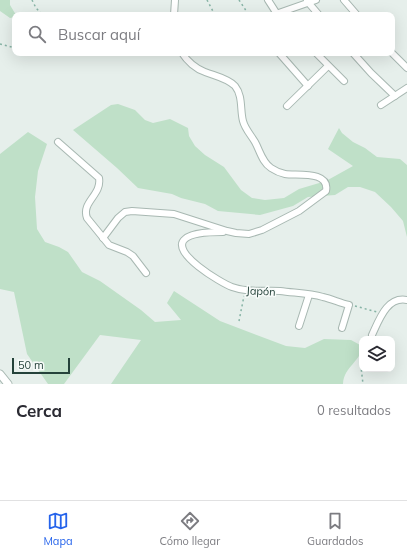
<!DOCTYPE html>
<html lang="es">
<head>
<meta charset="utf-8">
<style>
	body { margin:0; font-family:Mulish,sans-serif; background:#f7f7f7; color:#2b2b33 }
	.controls { position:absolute; right:12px; bottom:12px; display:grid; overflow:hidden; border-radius:8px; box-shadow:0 4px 16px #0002 }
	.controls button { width:36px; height:36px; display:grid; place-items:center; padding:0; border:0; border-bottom:1px solid #e1e1e2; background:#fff; color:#2b2b33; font:20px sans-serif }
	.scale { position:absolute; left:12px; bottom:10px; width:58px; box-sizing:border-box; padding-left:4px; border:2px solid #24423a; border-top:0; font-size:11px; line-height:14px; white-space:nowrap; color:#24423a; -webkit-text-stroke:3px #f7fbf9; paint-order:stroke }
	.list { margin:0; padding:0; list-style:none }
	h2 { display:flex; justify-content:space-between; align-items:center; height:52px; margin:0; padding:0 16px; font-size:17px }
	h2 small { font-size:13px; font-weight:400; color:#7c7c81 }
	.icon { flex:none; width:22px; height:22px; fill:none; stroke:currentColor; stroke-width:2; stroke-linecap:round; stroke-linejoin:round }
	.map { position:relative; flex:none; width:407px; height:384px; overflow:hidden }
	.search { position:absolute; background:#fff; box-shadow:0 4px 16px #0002; left:12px; right:12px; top:12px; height:44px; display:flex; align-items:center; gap:10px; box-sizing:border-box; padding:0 14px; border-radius:8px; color:#7c7c81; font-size:15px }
	.sheet { height:116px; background:#fff }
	nav { display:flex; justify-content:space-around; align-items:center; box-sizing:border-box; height:56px; border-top:1px solid #e1e1e2; background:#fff; font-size:11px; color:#7c7c81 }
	nav a { display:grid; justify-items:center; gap:2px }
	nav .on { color:#2563eb }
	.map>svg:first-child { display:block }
	.green { fill:#bfe0c8 }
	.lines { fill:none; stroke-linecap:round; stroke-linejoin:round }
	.minor-casing { stroke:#a8b8b2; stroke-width:8 }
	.tertiary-casing { stroke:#a8b8b2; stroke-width:9 }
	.path { stroke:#86b3a5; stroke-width:1.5; stroke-dasharray:2 3; stroke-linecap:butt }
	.minor { stroke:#fff; stroke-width:6 }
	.tertiary { stroke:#fff; stroke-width:7 }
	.labels { text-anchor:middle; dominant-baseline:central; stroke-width:3; stroke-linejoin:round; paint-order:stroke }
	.street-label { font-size:11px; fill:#24423a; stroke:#f7fbf9 }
</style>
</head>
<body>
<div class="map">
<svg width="407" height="384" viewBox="0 0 407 384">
	<rect width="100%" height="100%" fill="#e6efeb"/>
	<!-- green -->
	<g class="green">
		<path d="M0,0H10V5L16,15L15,17L10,18L0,11Z"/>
		<path d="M118,104L135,110L145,120L153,123L170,119L188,128L189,136L195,146L205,155L224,167L241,190L252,198L265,200L284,198L299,189L326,181L353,166L328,149L339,128L342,133L353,142L365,148L377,157L400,159L407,165V237L403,221L391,207L375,192L360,187H348L335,195L308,197L293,206L260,215L218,211L205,204L181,198L172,194L138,188L117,168L73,130L111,105Z"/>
		<path d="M28,132L47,144L38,171L35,197L37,229L45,242L59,247L68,252L82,272L100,281L141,310L155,322L181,320L167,303L174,291L220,321L286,346L305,348L324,339L351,340L362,346C362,361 344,366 343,384H111L141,340L100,335L64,384H48L27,354L14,292L0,289V154Z"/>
	</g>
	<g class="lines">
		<!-- minor casing -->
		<g class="minor-casing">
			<g id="minor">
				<path d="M268,0L277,14"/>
				<path d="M344,0L357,15"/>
				<path d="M307,1L319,15"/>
				<path d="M174,15L175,0"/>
				<path d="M273,15L316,0"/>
				<path d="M279,53L308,86"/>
				<path d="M316,53L344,81"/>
				<path d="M353,53L371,73L395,96"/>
				<path d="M392,53L407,68"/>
				<path d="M381,105L407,88"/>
				<path d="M287,106L328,66"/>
				<path d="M58,142L99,178C102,195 81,202 87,218L109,245L127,252L133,256L146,273"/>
				<path d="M223,232C213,232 192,232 185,239C169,252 221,283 232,287C248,293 264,290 280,291C294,293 309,293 323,297C332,299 340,303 349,305L342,328"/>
				<path d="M103,238L118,218L125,212L132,211L174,214L227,231L236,233L249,234L262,230L299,211L326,191C330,170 296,176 285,174C280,173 274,170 271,168C262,162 260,151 255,142C251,135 245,129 243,121C240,110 243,96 235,86C227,78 215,76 205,72C196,69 187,61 182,53"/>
				<path d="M299,326L309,295"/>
				<path d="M372,335C379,320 387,296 407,300"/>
			</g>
		</g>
		<!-- tertiary casing -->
		<g class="tertiary-casing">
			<path id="tertiary" d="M0,374L8,384"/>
		</g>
		<!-- path -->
		<g class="path">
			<path d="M32,0L36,8L43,15"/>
			<path d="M207,0L215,15"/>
			<path d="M239,0L249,15"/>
			<path d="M0,44L15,48"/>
			<path d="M51,53H57"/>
			<path d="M355,306L377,312"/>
			<path d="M239,321L244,296"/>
			<path d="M362,365L361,367L363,384"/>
		</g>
		<!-- minor -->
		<use href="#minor" class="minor"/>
		<!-- tertiary -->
		<use href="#tertiary" class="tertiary"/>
	</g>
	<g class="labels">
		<!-- street labels -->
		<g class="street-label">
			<text transform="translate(261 291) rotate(3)">Japón</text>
		</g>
	</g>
</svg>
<div class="controls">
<button><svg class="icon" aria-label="layers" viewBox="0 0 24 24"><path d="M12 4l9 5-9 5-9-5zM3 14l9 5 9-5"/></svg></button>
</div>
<div class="scale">50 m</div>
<div class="search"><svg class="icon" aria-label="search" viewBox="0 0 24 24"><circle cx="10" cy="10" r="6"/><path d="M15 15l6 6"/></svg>Buscar aquí</div>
</div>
<section class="sheet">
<h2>Cerca<small>0 resultados</small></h2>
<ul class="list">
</ul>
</section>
<nav>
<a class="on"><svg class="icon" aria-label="map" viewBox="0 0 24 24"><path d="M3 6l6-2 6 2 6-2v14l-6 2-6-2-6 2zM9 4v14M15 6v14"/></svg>Mapa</a>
<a><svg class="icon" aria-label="directions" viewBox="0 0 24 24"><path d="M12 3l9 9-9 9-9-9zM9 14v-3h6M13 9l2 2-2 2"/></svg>Cómo llegar</a>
<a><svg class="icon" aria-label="saved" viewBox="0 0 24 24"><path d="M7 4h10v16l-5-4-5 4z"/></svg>Guardados</a>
</nav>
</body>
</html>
